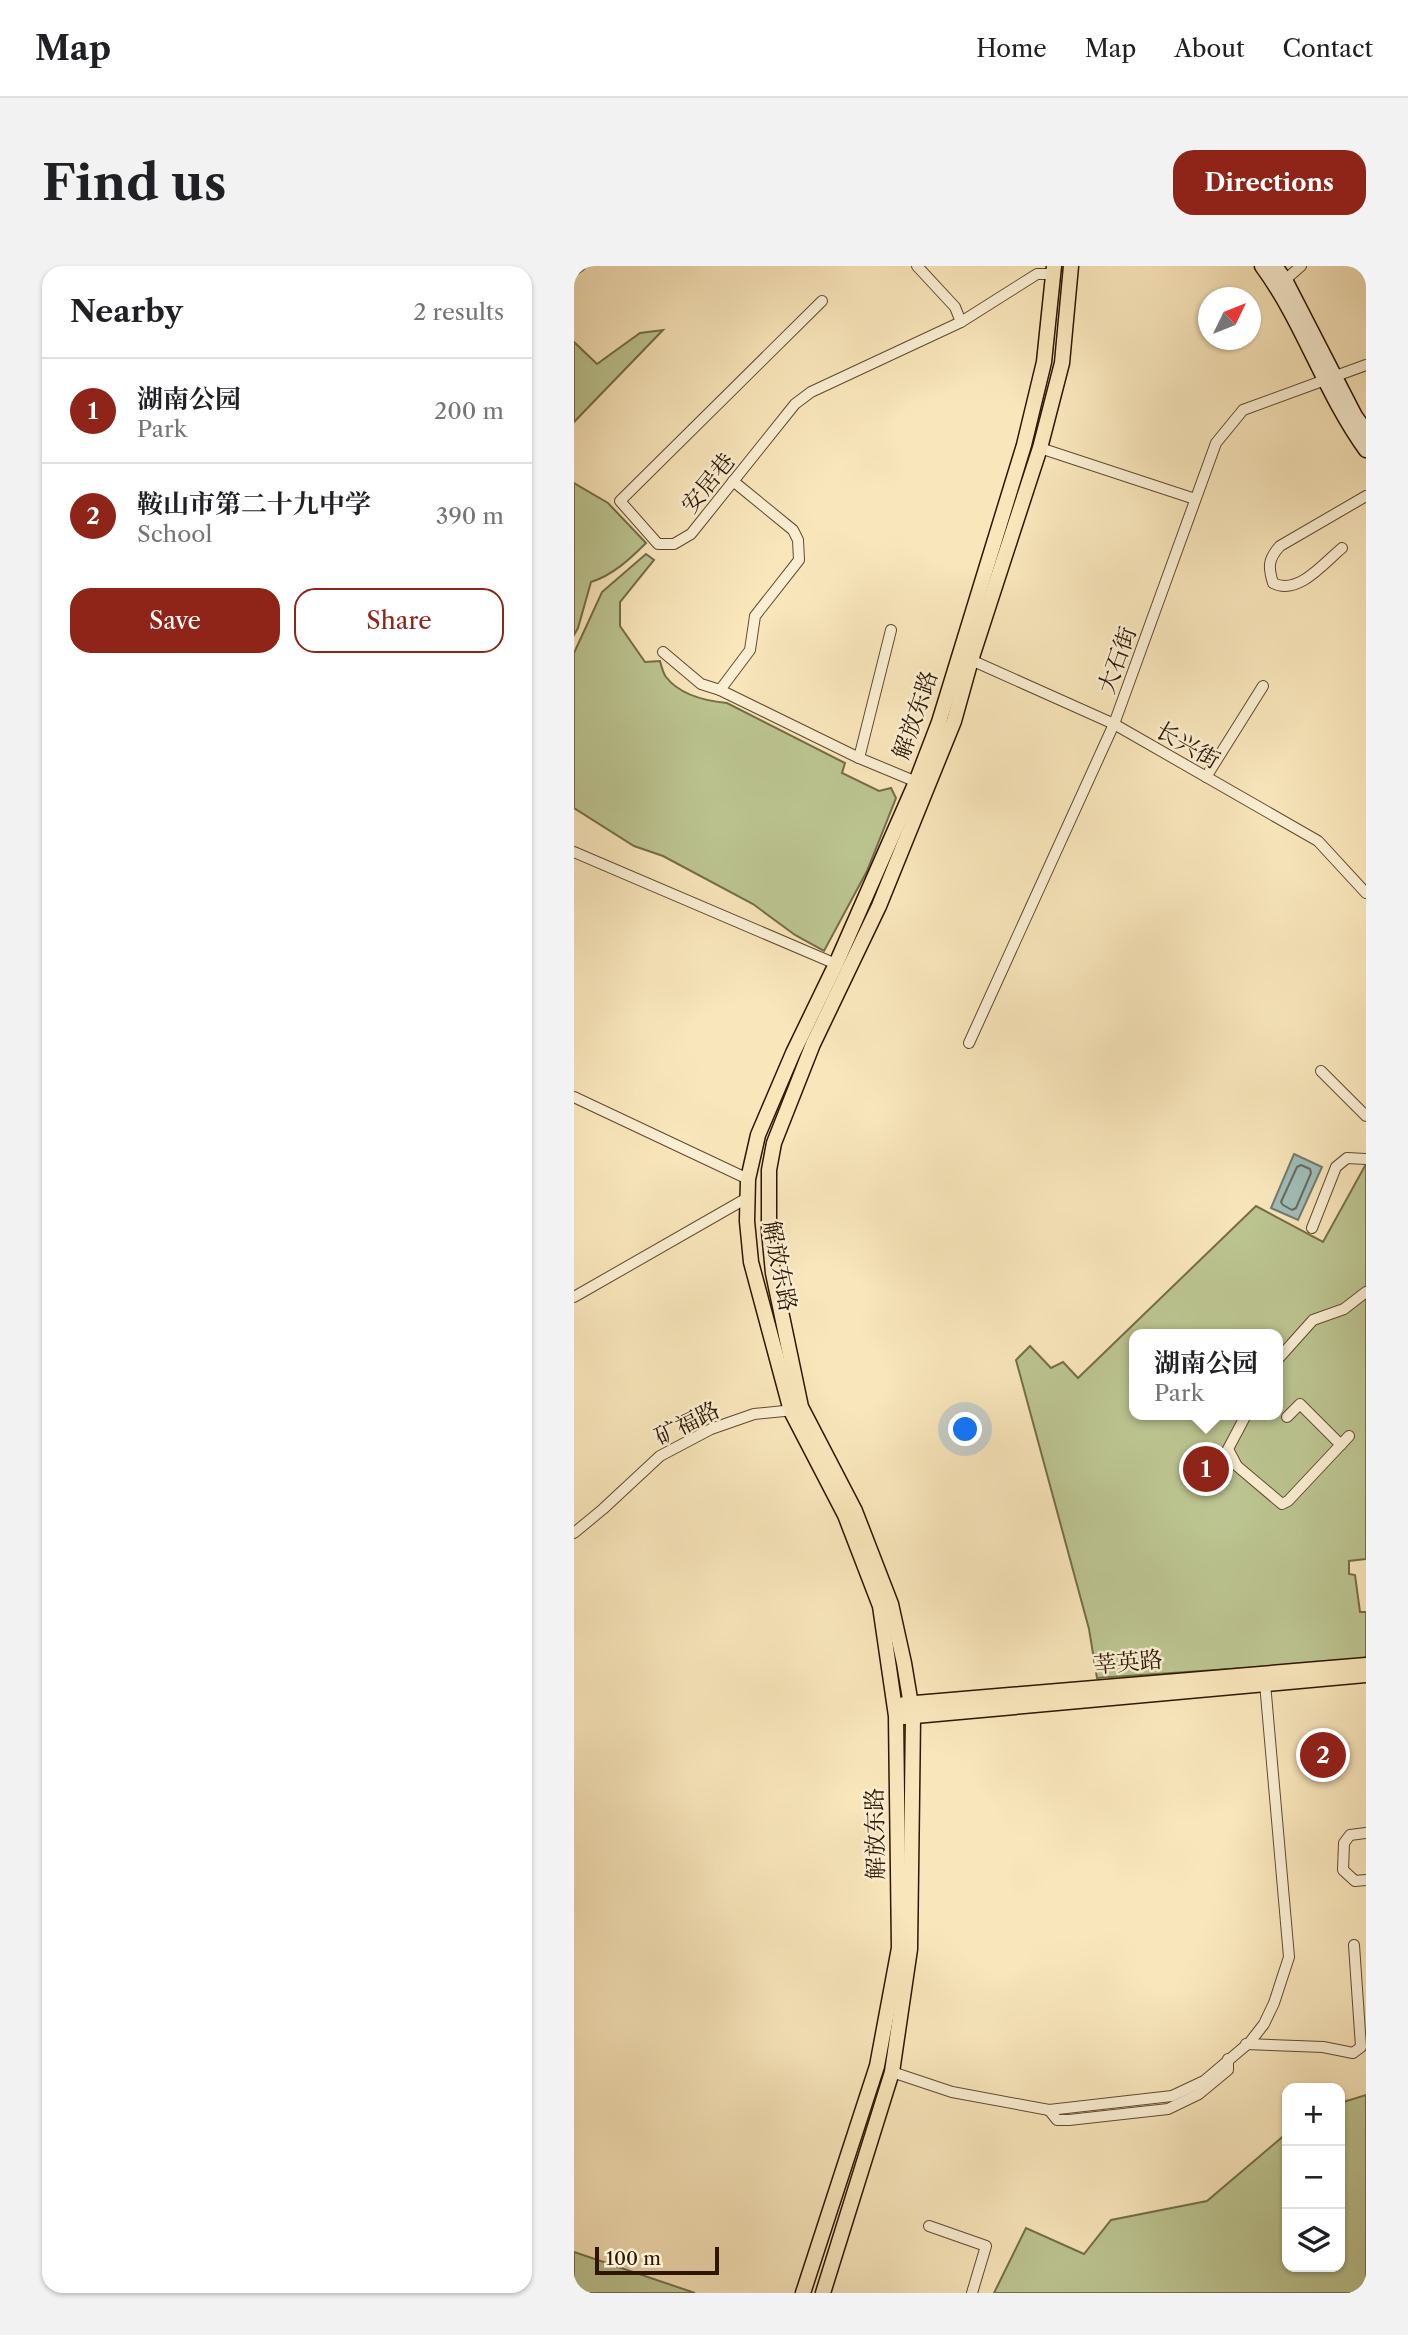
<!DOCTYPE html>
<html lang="en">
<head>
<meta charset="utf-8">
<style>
	body { margin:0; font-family:"Libre Caslon Text","Noto Serif SC",serif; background:#f2f2f2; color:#202124 }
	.controls { position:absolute; right:21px; bottom:21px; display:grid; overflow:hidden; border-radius:14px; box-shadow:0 2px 5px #0004 }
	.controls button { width:63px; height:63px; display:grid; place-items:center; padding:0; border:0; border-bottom:2px solid #e0e0e0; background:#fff; color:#202124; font:35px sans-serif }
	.compass { position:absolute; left:624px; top:21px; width:63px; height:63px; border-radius:50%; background:#fff; box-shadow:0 2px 5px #0004; rotate:47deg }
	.scale { position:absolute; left:21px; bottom:18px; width:124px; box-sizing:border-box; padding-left:7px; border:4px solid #2d1500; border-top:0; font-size:19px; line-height:24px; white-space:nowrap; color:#2d1500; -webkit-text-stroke:5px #fbefd3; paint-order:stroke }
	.you { position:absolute; left:392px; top:1164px; width:24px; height:24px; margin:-18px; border:5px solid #fff; border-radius:50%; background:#1a73e8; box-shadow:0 0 0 10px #1a73e833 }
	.badge { display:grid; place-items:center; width:46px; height:46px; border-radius:50%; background:#8f2418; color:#fff; font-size:23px; font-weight:700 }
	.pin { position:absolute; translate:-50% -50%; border:4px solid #fff; box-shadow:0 2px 7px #0006 }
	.popup { position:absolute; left:555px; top:1063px; width:154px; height:91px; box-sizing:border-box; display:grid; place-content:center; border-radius:14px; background:#fff; filter:drop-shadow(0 2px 5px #0005); font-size:23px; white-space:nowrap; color:#757577 }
	.popup b { font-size:26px; color:#202124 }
	.popup::after { content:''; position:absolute; left:50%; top:100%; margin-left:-14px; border:14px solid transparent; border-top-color:#fff }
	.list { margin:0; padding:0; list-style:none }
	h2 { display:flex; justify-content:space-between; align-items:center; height:91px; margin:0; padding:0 28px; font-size:30px }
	h2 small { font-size:23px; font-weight:400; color:#757577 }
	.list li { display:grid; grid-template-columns:46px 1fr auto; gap:21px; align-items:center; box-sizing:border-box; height:105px; padding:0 28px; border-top:2px solid #e0e0e0 }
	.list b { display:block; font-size:26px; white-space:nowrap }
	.list p { margin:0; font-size:23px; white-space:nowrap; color:#757577 }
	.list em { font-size:23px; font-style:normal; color:#757577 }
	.actions { display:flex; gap:14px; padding:21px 28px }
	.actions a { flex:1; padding:16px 0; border:2px solid #8f2418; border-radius:21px; text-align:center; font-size:24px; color:#8f2418 }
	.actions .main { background:#8f2418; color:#fff }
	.icon { flex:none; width:38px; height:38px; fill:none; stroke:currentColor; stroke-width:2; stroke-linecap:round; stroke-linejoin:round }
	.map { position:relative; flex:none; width:792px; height:2027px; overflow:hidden; border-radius:21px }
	header { display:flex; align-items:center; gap:42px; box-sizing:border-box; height:98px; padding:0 35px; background:#fff; border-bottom:2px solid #e0e0e0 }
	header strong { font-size:33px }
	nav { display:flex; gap:38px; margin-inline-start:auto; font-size:24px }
	.intro { display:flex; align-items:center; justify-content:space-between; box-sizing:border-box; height:168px; padding:0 42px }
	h1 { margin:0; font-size:49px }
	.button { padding:18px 32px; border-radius:21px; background:#8f2418; color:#fff; font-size:24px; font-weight:700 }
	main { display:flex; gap:42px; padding:0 42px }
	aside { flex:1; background:#fff; border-radius:21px; box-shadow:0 2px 5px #0004 }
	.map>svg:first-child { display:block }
	.green { fill:#bcc591; stroke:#746d48; stroke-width:2; fill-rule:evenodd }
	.water { fill:#a0beb9; stroke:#727a6f; stroke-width:2 }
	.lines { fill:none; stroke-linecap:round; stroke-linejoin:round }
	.shore { stroke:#666a5c; stroke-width:2 }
	.street-casing { stroke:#60492f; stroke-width:12 }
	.secondary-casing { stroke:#2d1500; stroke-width:17 }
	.primary-casing { stroke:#2d1500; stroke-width:17 }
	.street { stroke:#fbefd3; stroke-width:10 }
	.secondary { stroke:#fbefd3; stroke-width:14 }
	.primary { stroke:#f9e6bb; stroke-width:14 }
	.labels { text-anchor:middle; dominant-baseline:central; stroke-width:5; stroke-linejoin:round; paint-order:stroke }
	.street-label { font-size:23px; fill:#2d1500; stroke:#fbefd3 }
</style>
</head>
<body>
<header>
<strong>Map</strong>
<nav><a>Home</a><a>Map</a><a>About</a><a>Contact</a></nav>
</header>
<div class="intro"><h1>Find us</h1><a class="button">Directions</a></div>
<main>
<aside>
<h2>Nearby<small>2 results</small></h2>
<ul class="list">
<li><span class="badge">1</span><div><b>湖南公园</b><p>Park</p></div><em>200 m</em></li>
<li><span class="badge">2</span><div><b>鞍山市第二十九中学</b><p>School</p></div><em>390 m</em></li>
</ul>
<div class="actions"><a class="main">Save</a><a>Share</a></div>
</aside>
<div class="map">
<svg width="792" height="2027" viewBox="0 0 792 2027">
	<rect width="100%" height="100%" fill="#f9e6bb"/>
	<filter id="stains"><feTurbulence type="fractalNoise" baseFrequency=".00286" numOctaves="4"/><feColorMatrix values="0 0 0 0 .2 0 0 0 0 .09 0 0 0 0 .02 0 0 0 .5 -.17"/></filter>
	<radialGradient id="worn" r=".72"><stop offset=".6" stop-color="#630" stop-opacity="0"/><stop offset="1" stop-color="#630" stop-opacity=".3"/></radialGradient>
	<!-- green -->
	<g class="green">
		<path d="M89,64L0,156V76L23,98L66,67Z"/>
		<path d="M0,217L34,237L72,277C56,293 39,309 17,316L4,362L0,369Z"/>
		<path d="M72,288L80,294L46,336V360L71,396L86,395C87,399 89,407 92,411C106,429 132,435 153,437L271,497L268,507L305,525L317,522L322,532L293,605L250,685L221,669L179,638L89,590L60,580L0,542V387L28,326Z"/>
		<path d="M792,898V1293L775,1295V1308L781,1309L786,1346H792V1394L523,1412L515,1363L442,1094L456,1080L477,1102L489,1096L504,1112L682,940L749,976ZM560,1068H704V1149H560Z"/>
		<path d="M792,1829V2027H420L452,1962L510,1988L537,1954L633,1935L713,1867V2001H766V1837Z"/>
		<path d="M0,1986L121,2027H0Z"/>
	</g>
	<!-- water -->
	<path class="water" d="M720,888L748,901L724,954L697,942Z"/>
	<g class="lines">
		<!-- shore -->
		<path class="shore" d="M727,899L736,903L737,907L722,942L718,944L709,939L707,936L723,901Z"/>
		<!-- street casing -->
		<g class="street-casing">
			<g id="street">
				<path d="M343,0L381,41L387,56"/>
				<path d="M0,4L6,0"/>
				<path d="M711,14L727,0"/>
				<path d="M248,35L46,235L84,278H100L117,268L221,138L237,126L387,56L463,8H479"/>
				<path d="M466,182L621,233"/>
				<path d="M768,282C750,297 724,330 699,317C694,301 694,293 706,280L792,230"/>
				<path d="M89,386L127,418L146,424L285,492L345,517"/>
				<path d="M397,394L540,458L744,575L792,627"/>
				<path d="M146,424L176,384L181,350L225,294L224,274L219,264L159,215"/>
				<path d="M285,492L317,364"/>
				<path d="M632,511L689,420"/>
				<path d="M0,586L262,698"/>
				<path d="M395,777L540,458L642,177L669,144L792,99"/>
				<path d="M747,805L792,850"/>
				<path d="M0,831L174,913"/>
				<path d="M738,962L762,901L773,892L792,893"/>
				<path d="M0,1031L173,932"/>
				<path d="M704,1093L739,1054L770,1043L792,1026"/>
				<path d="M672,1149L654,1183L663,1200L708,1238L714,1235L775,1170"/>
				<path d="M713,1151L726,1138L767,1179"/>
				<path d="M0,1267L29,1243L86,1190L137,1163L180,1148L220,1144"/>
				<path d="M792,1567L776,1569L770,1577L769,1604L781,1615L792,1614"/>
				<path d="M672,1778L749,1781L779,1787L787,1781L780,1679"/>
				<path d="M318,1806L378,1826L475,1844L598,1830L630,1815L676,1776L690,1758L700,1737L715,1691L691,1417"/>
				<path d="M475,1844L483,1854H495L594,1843L625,1828L654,1804V1793"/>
				<path d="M355,1960L412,1980L398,2027"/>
			</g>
		</g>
		<!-- secondary casing -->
		<g class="secondary-casing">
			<g id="secondary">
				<path d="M688,0C730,57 750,126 792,184"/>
				<path d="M701,0L711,14L781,150L792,165"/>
			</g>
		</g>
		<!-- primary casing -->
		<g class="primary-casing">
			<g id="primary">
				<path d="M330,1438L792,1399"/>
				<path d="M330,1451L792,1409"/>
				<path d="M229,2027L303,1800L325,1682L322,1450L306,1340L271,1249L217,1145L177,996L173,955L174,913L184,869L219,787L262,698L342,516L365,456L450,179L470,96L480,0"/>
				<path d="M249,2027L318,1806L336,1683L339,1451L330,1397L317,1338L281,1245L227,1141L199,1007L195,965V904L200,877L239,778L305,640L380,455L397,394L466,182L488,97L497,0"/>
			</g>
		</g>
		<!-- street -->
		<use href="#street" class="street"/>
		<!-- secondary -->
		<use href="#secondary" class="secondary"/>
		<!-- primary -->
		<use href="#primary" class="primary"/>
	</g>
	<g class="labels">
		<!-- street labels -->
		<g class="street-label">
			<text transform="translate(134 217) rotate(-51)">安居巷</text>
			<text transform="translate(543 394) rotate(-70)">大石街</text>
			<text transform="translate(341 449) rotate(-71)">解放东路</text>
			<text transform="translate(614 479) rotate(30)">长兴街</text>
			<text transform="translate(206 1000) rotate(79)">解放东路</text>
			<text transform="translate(113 1157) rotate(-26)">矿福路</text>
			<text transform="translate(554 1396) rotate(-5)">莘英路</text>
			<text transform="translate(301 1568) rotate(-91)">解放东路</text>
		</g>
	</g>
	<rect width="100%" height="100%" filter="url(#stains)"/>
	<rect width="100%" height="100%" fill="url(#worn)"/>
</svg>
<div class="controls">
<button>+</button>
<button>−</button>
<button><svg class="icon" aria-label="layers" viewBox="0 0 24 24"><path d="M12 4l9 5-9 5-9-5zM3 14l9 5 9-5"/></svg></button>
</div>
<svg class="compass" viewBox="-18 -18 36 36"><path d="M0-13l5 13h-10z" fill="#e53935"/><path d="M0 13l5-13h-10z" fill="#757577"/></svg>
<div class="scale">100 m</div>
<div class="you"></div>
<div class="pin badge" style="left:632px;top:1203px">1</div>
<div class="popup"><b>湖南公园</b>Park</div>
<div class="pin badge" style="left:749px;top:1489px">2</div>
</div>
</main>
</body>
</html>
